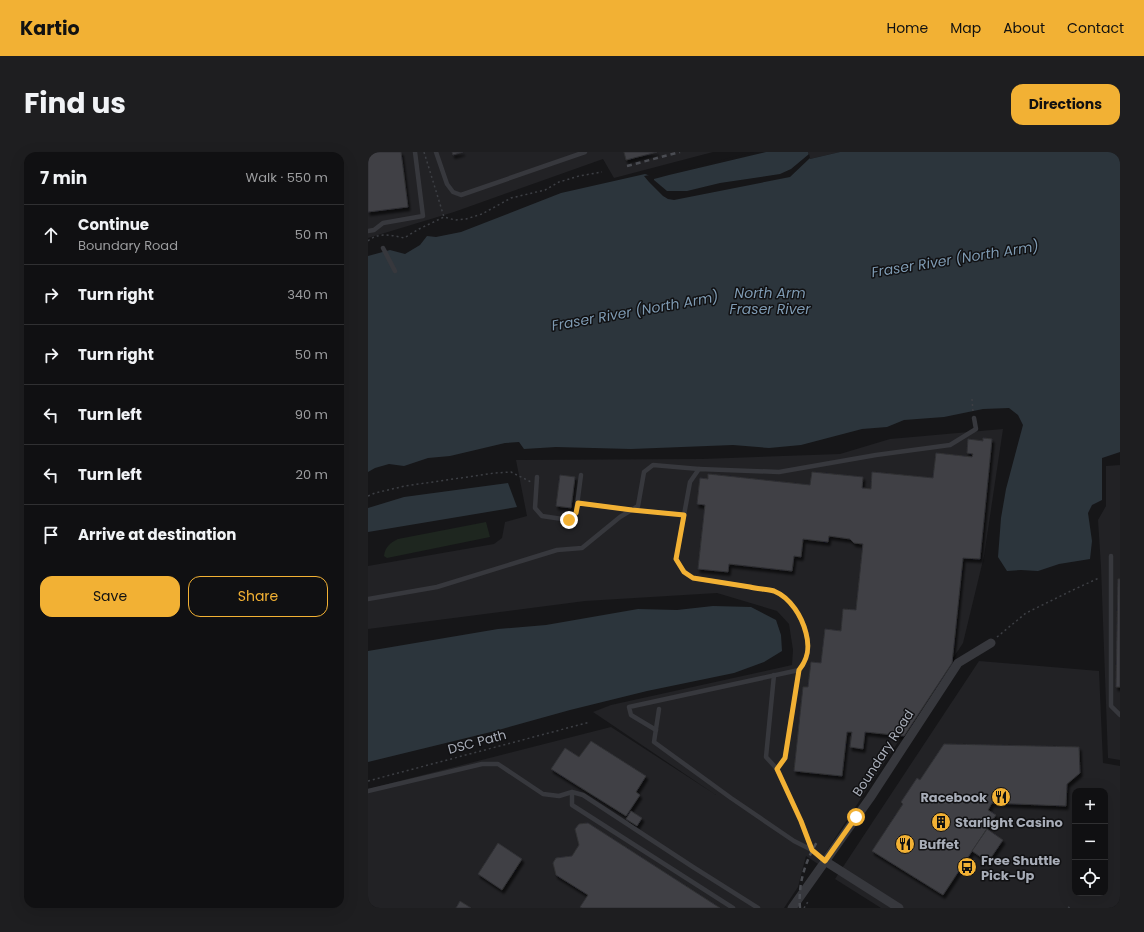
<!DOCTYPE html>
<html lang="en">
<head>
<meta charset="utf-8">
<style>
	body { margin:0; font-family:Poppins,sans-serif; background:#1e1e20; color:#f1f3f6 }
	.controls { position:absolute; right:12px; bottom:12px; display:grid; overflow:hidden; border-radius:8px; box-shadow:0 4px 16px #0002 }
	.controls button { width:36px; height:36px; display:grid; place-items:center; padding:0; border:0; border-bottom:1px solid #303032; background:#101012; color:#f1f3f6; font:20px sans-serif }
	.stop { position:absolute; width:12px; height:12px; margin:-9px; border:3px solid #f2b134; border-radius:50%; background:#fff }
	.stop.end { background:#f2b134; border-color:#fff; box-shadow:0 1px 4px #0008 }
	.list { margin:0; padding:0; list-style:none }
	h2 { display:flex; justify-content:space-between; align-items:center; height:52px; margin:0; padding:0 16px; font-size:17px }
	h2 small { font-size:13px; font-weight:400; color:#9c9d9f }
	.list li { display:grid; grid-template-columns:26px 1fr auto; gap:12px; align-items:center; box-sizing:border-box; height:60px; padding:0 16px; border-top:1px solid #303032 }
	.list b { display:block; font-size:15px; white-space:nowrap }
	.list p { margin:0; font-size:13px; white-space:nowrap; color:#9c9d9f }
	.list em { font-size:13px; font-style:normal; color:#9c9d9f }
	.actions { display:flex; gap:8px; padding:12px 16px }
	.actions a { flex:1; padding:9px 0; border:1px solid #f2b134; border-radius:12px; text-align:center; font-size:14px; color:#f2b134 }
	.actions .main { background:#f2b134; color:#111 }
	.icon { flex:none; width:22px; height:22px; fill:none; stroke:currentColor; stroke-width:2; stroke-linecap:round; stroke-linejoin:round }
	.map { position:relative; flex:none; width:752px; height:756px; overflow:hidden; border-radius:12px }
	header { display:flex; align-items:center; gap:24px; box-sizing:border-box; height:56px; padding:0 20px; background:#f2b134; color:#111 }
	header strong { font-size:19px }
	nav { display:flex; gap:22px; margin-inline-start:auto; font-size:14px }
	.intro { display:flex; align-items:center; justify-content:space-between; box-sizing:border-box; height:96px; padding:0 24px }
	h1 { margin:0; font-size:28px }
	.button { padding:10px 18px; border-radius:12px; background:#f2b134; color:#111; font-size:14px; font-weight:700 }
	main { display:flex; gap:24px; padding:0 24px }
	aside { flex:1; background:#101012; border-radius:12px; box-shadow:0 4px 16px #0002 }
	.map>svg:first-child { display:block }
	.built { fill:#222225; fill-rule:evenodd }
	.green { fill:#1e261f }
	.water { fill:#2c353c }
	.pier { fill:#161618 }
	.building { fill:#404145; stroke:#303034; filter:url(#shadow) }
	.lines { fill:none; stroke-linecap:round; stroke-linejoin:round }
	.path { stroke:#3d3f44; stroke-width:1.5; stroke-dasharray:2 3; stroke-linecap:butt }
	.service { stroke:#37383d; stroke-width:4.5 }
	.minor { stroke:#37383d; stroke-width:9 }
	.rail { stroke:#4a4c52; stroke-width:2.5; stroke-dasharray:5 4; stroke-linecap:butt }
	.route { stroke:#f2b134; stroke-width:5 }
	.labels { text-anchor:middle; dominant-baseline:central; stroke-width:3; stroke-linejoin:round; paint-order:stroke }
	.street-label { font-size:13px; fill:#a8adb8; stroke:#111113 }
	.poi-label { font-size:13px; font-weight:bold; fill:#a8adb8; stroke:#111113; text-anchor:start }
	.water-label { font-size:14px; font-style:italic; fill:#7f9bb3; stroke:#111113 }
</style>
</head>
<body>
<header>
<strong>Kartio</strong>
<nav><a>Home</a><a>Map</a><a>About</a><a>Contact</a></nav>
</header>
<div class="intro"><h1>Find us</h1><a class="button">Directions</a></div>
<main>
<aside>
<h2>7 min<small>Walk · 550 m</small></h2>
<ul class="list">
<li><svg class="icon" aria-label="ahead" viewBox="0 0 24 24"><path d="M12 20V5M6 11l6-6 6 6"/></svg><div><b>Continue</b><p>Boundary Road</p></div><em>50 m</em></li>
<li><svg class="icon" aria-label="right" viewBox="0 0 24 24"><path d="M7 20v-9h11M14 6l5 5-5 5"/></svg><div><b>Turn right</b></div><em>340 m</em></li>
<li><svg class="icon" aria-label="right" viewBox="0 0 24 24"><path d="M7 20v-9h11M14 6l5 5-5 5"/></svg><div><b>Turn right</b></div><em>50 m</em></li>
<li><svg class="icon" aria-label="left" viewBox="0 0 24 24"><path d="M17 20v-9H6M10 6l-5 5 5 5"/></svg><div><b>Turn left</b></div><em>90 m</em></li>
<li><svg class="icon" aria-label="left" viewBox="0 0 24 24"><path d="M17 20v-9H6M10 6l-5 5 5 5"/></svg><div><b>Turn left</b></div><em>20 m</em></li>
<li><svg class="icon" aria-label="arrive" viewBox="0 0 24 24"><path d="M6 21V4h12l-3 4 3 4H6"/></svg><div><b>Arrive at destination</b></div></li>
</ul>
<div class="actions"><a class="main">Save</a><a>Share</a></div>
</aside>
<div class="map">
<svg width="752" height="756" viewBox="0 0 752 756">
	<defs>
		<filter id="shadow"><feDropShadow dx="2" dy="3.5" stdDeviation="1" flood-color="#0009"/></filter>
	</defs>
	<rect width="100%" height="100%" fill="#161618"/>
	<!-- built -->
	<g class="built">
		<path d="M0,0H345L246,26L235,7L86,60L0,86Z"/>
		<path d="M440,0H472L442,7Z"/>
		<path d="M635,277L616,404L595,491L450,712L438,704L430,735L416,756H0V637L243,575L348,643L225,560L243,553L424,513L425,498L421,472L409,459L349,441L217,449L0,477V414L126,392L134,386L137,370L159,364L148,308L334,307L472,302L522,287Z"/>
		<path d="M752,313V608L740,606L733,415L730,368L738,354V314Z"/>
		<path d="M611,509L731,519L735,611L752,614V756H513L467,727ZM707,639H737V741H707Z"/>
	</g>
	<!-- green -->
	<path class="green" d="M118,370L122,385L19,406L16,404C17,395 22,391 30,387Z"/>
	<!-- water -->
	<g class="water">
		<path d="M393,0H440L442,7L472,0H752V300L734,306V348L724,353L720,361L724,389L722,407L691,412L670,419L653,418L639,419L630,405L633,366L638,337L655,273L650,263L641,256L615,257L576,265L536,268L519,275L494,277L433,293L401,296L365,293L263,297L188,295L156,297L151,290L137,291L82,304L60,306L36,314L21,312L7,316L0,320V104L22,98L37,102L52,93L59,84L68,85L93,80L193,41L277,22L286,25Z"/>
		<path d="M140,331L149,355L0,380V356L36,345Z"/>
		<path d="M345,454L383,455L408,468L413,483L414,499L396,510L366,521L279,539L202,558L127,579L0,610V499L130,477L178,473L270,457L309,458Z"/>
	</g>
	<!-- pier -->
	<path class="pier" d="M386,0H398L301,23L286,27V28L299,39H319L352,31L412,22L423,17L441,2L442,6L422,25L306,48L300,47L295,44L281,30L276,24L320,16Z"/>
	<!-- building -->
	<g class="building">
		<path d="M0,0H33L40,55L0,60Z"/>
		<path d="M84,0H95L85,3Z"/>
		<path d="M256,0H289L258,8Z"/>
		<path d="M615,286L624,287L612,407L595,406L584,511L536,584L497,580L495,597L482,595L484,580H479L474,624L426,619L435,535H440L443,510L453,511L457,477L473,479L475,457L488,458L495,392L486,391L482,387L461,384L460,390L435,387L433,405L426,404L424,419L361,412L360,420L330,417L337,353L329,352L332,326L340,327V322L442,333L444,320L495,325L494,336L503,337L504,320L565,326L568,301L604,305L605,302L599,301L600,287L615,289Z"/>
		<path d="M192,323L207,325L203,356L188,354Z"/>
		<path d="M750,427H752V535H748Z"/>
		<path d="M223,589L278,624L268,640L272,643L258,664L183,617L197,596L211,605Z"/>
		<path d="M576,592L711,595L712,621L699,632L698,654L624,651L620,658L628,663L575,743L504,699L535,652L533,650L549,626L552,628Z"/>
		<path d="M263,659L274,666L269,674L258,667Z"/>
		<path d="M220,671L352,756H214L212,755L220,743L188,723L185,711L188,706L204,704L211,693L207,677L211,672Z"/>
		<path d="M619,677L635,688L620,710L604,699Z"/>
		<path d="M130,691L154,707L134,738L110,722Z"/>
		<path d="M92,749L103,756H88Z"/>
	</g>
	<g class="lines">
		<!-- path -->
		<g class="path">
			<path d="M56,0L76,65"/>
			<path d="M0,89C10,80 24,83 36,86L51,77L76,65L87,68L98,67L114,62L143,46L177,38L191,30L211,24L234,20"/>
			<path d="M604,247L605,260"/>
			<path d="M0,344L7,341L37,334L127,321L143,320L163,330"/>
			<path d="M629,485L658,461L707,437L731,426"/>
			<path d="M0,629L222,570"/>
			<path d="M700,755L702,756"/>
			<path d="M436,756L441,748"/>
		</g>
		<!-- service -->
		<g class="service">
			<path d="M68,0L79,32L85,40L93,43L217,0"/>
			<path d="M0,79L6,78L15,71L55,64L47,0"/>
			<path d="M15,96L27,119"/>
			<path d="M169,325L167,356L174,364L201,368L208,361L213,323"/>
			<path d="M210,351L264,358L316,363"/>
			<path d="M743,404V554L752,563"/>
			<path d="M0,447L69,435L189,398L214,396L252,365L270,354L276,320L285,313L331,317"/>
			<path d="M406,523L398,605L409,617L433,669L444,698L457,709"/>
			<path d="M291,557L286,590L363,646L426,689L444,698"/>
			<path d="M288,578L263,563L261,555L431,518C440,507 442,496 438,481C434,465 423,446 406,439C399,437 389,436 382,435C363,432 344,429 325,426C316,421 313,416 308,407L322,330L331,317L411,320L508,303L582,293L608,277L606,266"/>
			<path d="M409,617L417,606L431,518"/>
			<path d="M0,639L114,612H130L175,642L191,644L204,640L215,643L325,715L390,756"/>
			<path d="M204,640V653L365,756"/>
		</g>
		<!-- minor -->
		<g class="minor">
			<path d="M457,709L531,756"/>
			<path d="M424,756L502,646L590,511L623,491"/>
		</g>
		<!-- rail -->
		<g class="rail">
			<path d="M259,14L312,0"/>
			<path d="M432,756C430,731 437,710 450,688"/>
		</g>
	</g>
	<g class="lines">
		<!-- route -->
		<path class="route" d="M201,368L208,361L210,351L264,358L316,363L308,407L316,420L325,426C344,429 363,432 382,435C389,437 399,437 406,439C423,446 434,465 438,481C442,496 440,507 431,518L417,606L409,617L433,669L444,698L457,709L488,665"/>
	</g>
	<!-- icons -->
	<defs>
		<g id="restaurant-disc" transform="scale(1)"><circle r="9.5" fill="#f2b134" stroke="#111113"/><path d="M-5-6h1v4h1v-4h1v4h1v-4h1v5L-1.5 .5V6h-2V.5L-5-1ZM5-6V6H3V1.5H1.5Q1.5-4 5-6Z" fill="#111"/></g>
		<g id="building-disc" transform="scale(1)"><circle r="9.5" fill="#f2b134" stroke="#111113"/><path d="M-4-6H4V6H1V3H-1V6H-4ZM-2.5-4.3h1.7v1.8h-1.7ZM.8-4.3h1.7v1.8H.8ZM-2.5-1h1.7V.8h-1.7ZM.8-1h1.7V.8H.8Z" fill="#111"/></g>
		<g id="bus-disc" transform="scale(1)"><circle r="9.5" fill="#f2b134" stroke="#111113"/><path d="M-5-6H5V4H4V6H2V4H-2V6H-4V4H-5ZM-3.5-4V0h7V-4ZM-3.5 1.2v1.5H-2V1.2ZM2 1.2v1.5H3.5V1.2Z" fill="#111"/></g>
	</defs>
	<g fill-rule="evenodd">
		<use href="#restaurant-disc" x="633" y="645"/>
		<use href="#building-disc" x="573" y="670"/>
		<use href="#restaurant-disc" x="537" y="692"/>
		<use href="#bus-disc" x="599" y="715"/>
	</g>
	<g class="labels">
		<!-- street labels -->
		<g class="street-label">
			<text transform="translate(109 590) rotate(-15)">DSC Path</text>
			<text transform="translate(515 601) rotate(-57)">Boundary Road</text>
		</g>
		<!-- poi labels -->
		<g class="poi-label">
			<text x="619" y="645" text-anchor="end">Racebook</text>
			<text x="587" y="670">Starlight Casino</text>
			<text x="551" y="692">Buffet</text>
			<text x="613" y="708">Free Shuttle<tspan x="613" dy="15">Pick-Up</tspan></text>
		</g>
		<!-- water labels -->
		<g class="water-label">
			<text transform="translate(587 107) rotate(-9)">Fraser River (North Arm)</text>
			<text x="402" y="141">North Arm<tspan x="402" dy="16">Fraser River</tspan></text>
			<text transform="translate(267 159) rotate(-10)">Fraser River (North Arm)</text>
		</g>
	</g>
</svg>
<div class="controls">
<button>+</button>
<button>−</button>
<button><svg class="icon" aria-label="locate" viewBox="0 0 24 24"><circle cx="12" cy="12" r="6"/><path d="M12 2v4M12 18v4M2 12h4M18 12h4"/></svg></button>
</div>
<div class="stop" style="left:488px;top:665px"></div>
<div class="stop end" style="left:201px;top:368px"></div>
</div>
</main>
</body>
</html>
